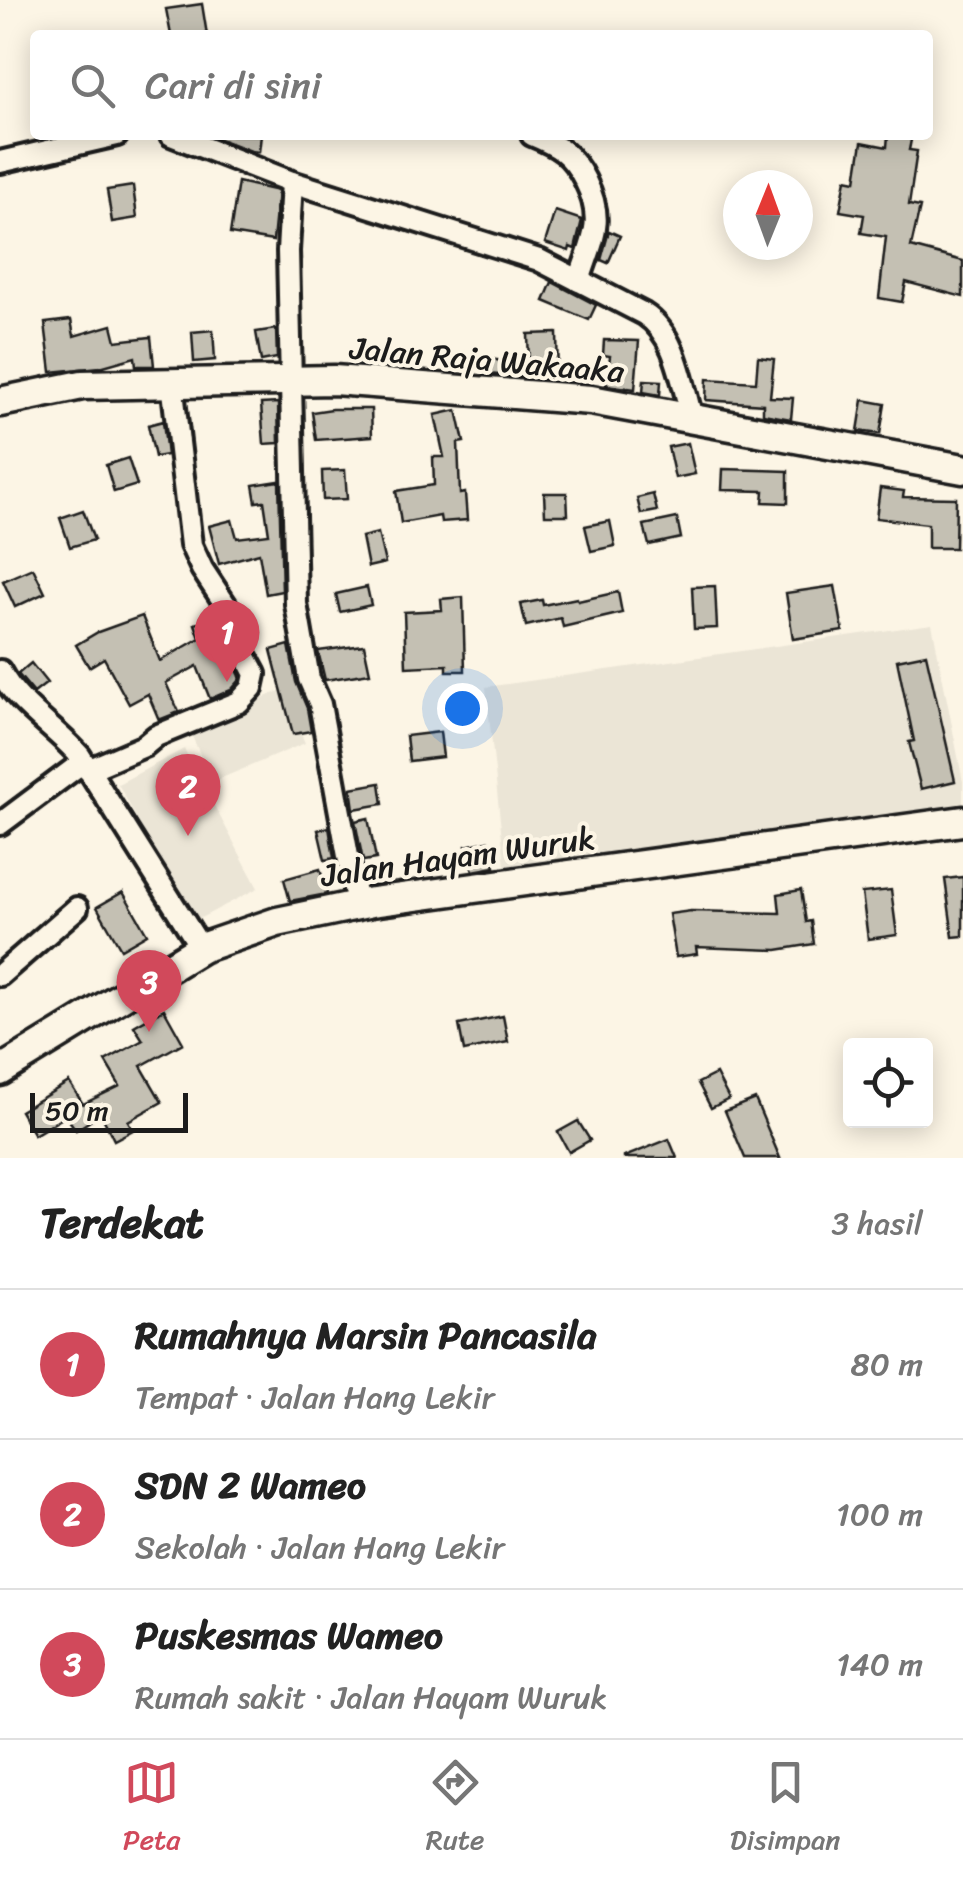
<!DOCTYPE html>
<html lang="id">
<head>
<meta charset="utf-8">
<style>
	body { margin:0; font-family:Sriracha,sans-serif; background:#f6f6f6; color:#222 }
	.controls { position:absolute; right:30px; bottom:30px; display:grid; overflow:hidden; border-radius:10px; box-shadow:0 5px 25px #0003 }
	.controls button { width:90px; height:90px; display:grid; place-items:center; padding:0; border:0; border-bottom:2px solid #e0e0e0; background:#fff; color:#222; font:50px sans-serif }
	.compass { position:absolute; left:723px; top:170px; width:90px; height:90px; border-radius:50%; background:#fff; box-shadow:0 5px 25px #0003; rotate:1deg }
	.scale { position:absolute; left:30px; bottom:25px; width:158px; box-sizing:border-box; padding-left:10px; border:5px solid #1c1c1c; border-top:0; font-size:28px; line-height:35px; white-space:nowrap; color:#1c1c1c; -webkit-text-stroke:8px #fcf5e5; paint-order:stroke }
	.you { position:absolute; left:462px; top:708px; width:35px; height:35px; margin:-25px; border:8px solid #fff; border-radius:50%; background:#1a73e8; box-shadow:0 0 0 15px #1a73e833 }
	.badge { display:grid; place-items:center; width:65px; height:65px; border-radius:50%; background:#d1495b; color:#fff; font-size:32px; font-weight:700 }
	.pin { position:absolute; translate:-50% -82px; filter:drop-shadow(0 2px 5px #0008) }
	.pin::after { content:''; position:absolute; top:52px; width:35px; height:30px; background:inherit; clip-path:polygon(0 0,100% 0,50% 100%) }
	.list { margin:0; padding:0; list-style:none }
	h2 { display:flex; justify-content:space-between; align-items:center; height:130px; margin:0; padding:0 40px; font-size:42px }
	h2 small { font-size:32px; font-weight:400; color:#767676 }
	.list li { display:grid; grid-template-columns:65px 1fr auto; gap:30px; align-items:center; box-sizing:border-box; height:150px; padding:0 40px; border-top:2px solid #e0e0e0 }
	.list b { display:block; font-size:38px; white-space:nowrap }
	.list p { margin:0; font-size:32px; white-space:nowrap; color:#767676 }
	.list em { font-size:32px; font-style:normal; color:#767676 }
	.icon { flex:none; width:55px; height:55px; fill:none; stroke:currentColor; stroke-width:2; stroke-linecap:round; stroke-linejoin:round }
	.map { position:relative; flex:none; width:963px; height:1158px; overflow:hidden }
	.search { position:absolute; background:#fff; box-shadow:0 5px 25px #0003; left:30px; right:30px; top:30px; height:110px; display:flex; align-items:center; gap:25px; box-sizing:border-box; padding:0 35px; border-radius:10px; color:#767676; font-size:38px }
	.sheet { height:580px; background:#fff }
	nav { display:flex; justify-content:space-around; align-items:center; box-sizing:border-box; height:140px; border-top:2px solid #e0e0e0; background:#fff; font-size:28px; color:#767676 }
	nav a { display:grid; justify-items:center; gap:5px }
	nav .on { color:#d1495b }
	.map>svg:first-child { display:block }
	.built { fill:#ebe5d6 }
	.building { fill:#c4c0b3; stroke:#1c1c1c; stroke-width:2.5 }
	.lines { fill:none; stroke-linecap:round; stroke-linejoin:round }
	.street-casing { stroke:#1c1c1c; stroke-width:28 }
	.secondary-casing { stroke:#1c1c1c; stroke-width:35 }
	.street { stroke:#fcf5e5; stroke-width:20 }
	.secondary { stroke:#fcf5e5; stroke-width:28 }
	.labels { text-anchor:middle; dominant-baseline:central; stroke-width:8; stroke-linejoin:round; paint-order:stroke }
	.street-label { font-size:32px; fill:#1c1c1c; stroke:#fcf5e5 }
</style>
</head>
<body>
<div class="map">
<svg width="963" height="1158" viewBox="0 0 963 1158">
	<rect width="100%" height="100%" fill="#fcf5e5"/>
	<filter id="ink" filterUnits="userSpaceOnUse"><feTurbulence type="fractalNoise" baseFrequency=".01" numOctaves="2"/><feDisplacementMap in="SourceGraphic" scale="20" xChannelSelector="R" yChannelSelector="G"/><feConvolveMatrix kernelMatrix="1 2 1 2 8 2 1 2 1" color-interpolation-filters="sRGB"/></filter>
	<g filter="url(#ink)">
		<!-- built -->
		<g class="built">
			<path d="M932,624L963,782V813L506,876L486,687Z"/>
			<path d="M282,690L305,743L212,782L189,729Z"/>
			<path d="M184,749L258,888L193,922L118,784Z"/>
		</g>
		<!-- building -->
		<g class="building">
			<path d="M202,4L207,35H171L166,9Z"/>
			<path d="M209,135H261L259,152L251,151Z"/>
			<path d="M888,135H912L909,150L917,151L909,205L920,207L911,247L963,261V297L906,282L902,302L879,298L886,237L861,233L864,215L840,211L846,179L856,181L862,142L887,147Z"/>
			<path d="M238,182L278,191L273,241L230,234Z"/>
			<path d="M133,186L137,218L112,222L107,190Z"/>
			<path d="M555,211L582,220L575,249L570,247L569,251L545,243Z"/>
			<path d="M609,231L620,236L608,263L601,260Z"/>
			<path d="M552,282L596,305L589,320L544,301Z"/>
			<path d="M71,320L74,336L112,325L116,341L151,337L154,366H136L135,357L100,367L51,372L45,323Z"/>
			<path d="M276,329L277,358L261,361L256,332Z"/>
			<path d="M213,330L215,360L194,362L192,332Z"/>
			<path d="M557,333L558,380L487,374L488,359L529,364L528,334Z"/>
			<path d="M604,340L639,341L635,389L606,385L610,356L603,355Z"/>
			<path d="M758,357L774,359L770,397L793,398L791,419L763,414V404L706,400L707,379L756,382Z"/>
			<path d="M644,380L661,381L660,395L643,392Z"/>
			<path d="M863,400L885,404L880,434L858,431Z"/>
			<path d="M278,403L279,443L264,444L261,404Z"/>
			<path d="M332,409H371L372,436L316,440L312,412Z"/>
			<path d="M457,410L464,442L458,443L460,494L465,493L467,520L441,522L440,516L401,523L396,491L434,485L433,457H444L435,415Z"/>
			<path d="M163,421L167,455L155,457L148,425Z"/>
			<path d="M688,443L695,474L675,478L668,447Z"/>
			<path d="M128,458L137,485L114,492L106,465Z"/>
			<path d="M723,469L788,471V503L763,502L764,491L722,490Z"/>
			<path d="M345,470L347,499L323,500L322,471Z"/>
			<path d="M279,481L282,591L266,594L259,553L219,564L209,526L232,520L237,538L269,534L264,501L256,502L253,485Z"/>
			<path d="M880,488L904,491L903,497L956,498L955,548H928V524L876,518Z"/>
			<path d="M544,493H567L568,515H545Z"/>
			<path d="M653,494L657,511L641,514L637,498Z"/>
			<path d="M83,510L94,540L70,547L60,518Z"/>
			<path d="M677,518L681,538L649,545L644,525Z"/>
			<path d="M610,521L615,546L591,551L585,526Z"/>
			<path d="M378,533L385,563L368,567L362,537Z"/>
			<path d="M33,568L45,593L15,607L3,581Z"/>
			<path d="M715,586L717,628L694,629L692,587Z"/>
			<path d="M835,586L843,631L793,639L786,593Z"/>
			<path d="M367,587L371,605L340,612L336,594Z"/>
			<path d="M618,592L622,613L563,627L561,618L526,626L521,604L542,600L543,605L577,598L578,601Z"/>
			<path d="M463,597L465,671H447V665L406,667L404,612L442,610L441,599Z"/>
			<path d="M142,616L160,661L200,638L195,624L216,616L226,648L240,676L239,681L231,690L210,699L197,666L166,683L179,712L159,720L148,694L129,704L104,658L89,667L76,645L98,632Z"/>
			<path d="M289,645L296,682L307,708L311,731L293,734L271,650Z"/>
			<path d="M364,645L370,673L325,680L318,651Z"/>
			<path d="M926,654L955,781L921,789L909,742L914,741L897,660Z"/>
			<path d="M31,663L47,683L34,693L18,674Z"/>
			<path d="M440,732L443,757L409,761L406,736Z"/>
			<path d="M380,783L383,804L354,809L351,788Z"/>
			<path d="M368,818L376,859L363,861L355,821Z"/>
			<path d="M329,827L334,858L325,860L318,830Z"/>
			<path d="M488,841L495,867L473,871L466,846Z"/>
			<path d="M320,869L327,894L290,901L284,879Z"/>
			<path d="M963,877V936L953,937L945,879Z"/>
			<path d="M801,890L806,922L811,921L814,944L777,950L696,947L697,954L676,957L669,914L691,911L780,913L778,894Z"/>
			<path d="M891,890L897,935L868,939L862,893Z"/>
			<path d="M123,892L147,934L121,949L97,907Z"/>
			<path d="M164,1009L183,1043L141,1066L162,1102L128,1121L133,1130L114,1140L101,1114L76,1130L66,1116L34,1135L20,1111L69,1082L83,1104L120,1086L105,1061L143,1040L134,1026Z"/>
			<path d="M503,1016L508,1042L464,1051L459,1025Z"/>
			<path d="M716,1074L729,1099L711,1108L698,1083Z"/>
			<path d="M755,1099L780,1158H745L725,1111Z"/>
			<path d="M578,1121L590,1140L569,1152L558,1132Z"/>
			<path d="M669,1139L677,1158H624V1157Z"/>
		</g>
		<g class="lines">
			<!-- street casing -->
			<g class="street-casing">
				<g id="street">
					<path d="M171,135L292,182L539,260L644,314C677,335 682,385 693,421"/>
					<path d="M532,135C559,146 572,154 585,180C606,222 592,239 579,281"/>
					<path d="M0,162L117,135"/>
					<path d="M292,182L288,251L296,604L309,679L320,704L357,905"/>
					<path d="M0,671C19,707 54,726 80,756L201,948"/>
					<path d="M88,770L144,746L156,736L239,702L252,688L255,674L238,642L227,607L202,569L191,545L172,382"/>
					<path d="M0,824L83,762"/>
					<path d="M0,975L77,908"/>
				</g>
			</g>
			<!-- secondary casing -->
			<g class="secondary-casing">
				<g id="secondary">
					<path d="M0,402L82,385L334,380L591,400L963,469"/>
					<path d="M0,1071L201,948L277,922L372,902L963,821"/>
				</g>
			</g>
			<!-- street -->
			<use href="#street" class="street"/>
			<!-- secondary -->
			<use href="#secondary" class="secondary"/>
		</g>
	</g>
	<g class="labels">
		<!-- street labels -->
		<g class="street-label">
			<text transform="translate(487 360) rotate(5)">Jalan Raja Wakaaka</text>
			<text transform="translate(458 857) rotate(-8)">Jalan Hayam Wuruk</text>
		</g>
	</g>
</svg>
<div class="controls">
<button><svg class="icon" aria-label="locate" viewBox="0 0 24 24"><circle cx="12" cy="12" r="6"/><path d="M12 2v4M12 18v4M2 12h4M18 12h4"/></svg></button>
</div>
<svg class="compass" viewBox="-18 -18 36 36"><path d="M0-13l5 13h-10z" fill="#e53935"/><path d="M0 13l5-13h-10z" fill="#767676"/></svg>
<div class="scale">50 m</div>
<div class="you"></div>
<div class="pin badge" style="left:227px;top:682px">1</div>
<div class="pin badge" style="left:188px;top:836px">2</div>
<div class="pin badge" style="left:149px;top:1032px">3</div>
<div class="search"><svg class="icon" aria-label="search" viewBox="0 0 24 24"><circle cx="10" cy="10" r="6"/><path d="M15 15l6 6"/></svg>Cari di sini</div>
</div>
<section class="sheet">
<h2>Terdekat<small>3 hasil</small></h2>
<ul class="list">
<li><span class="badge">1</span><div><b>Rumahnya Marsin Pancasila</b><p>Tempat · Jalan Hang Lekir</p></div><em>80 m</em></li>
<li><span class="badge">2</span><div><b>SDN 2 Wameo</b><p>Sekolah · Jalan Hang Lekir</p></div><em>100 m</em></li>
<li><span class="badge">3</span><div><b>Puskesmas Wameo</b><p>Rumah sakit · Jalan Hayam Wuruk</p></div><em>140 m</em></li>
</ul>
</section>
<nav>
<a class="on"><svg class="icon" aria-label="map" viewBox="0 0 24 24"><path d="M3 6l6-2 6 2 6-2v14l-6 2-6-2-6 2zM9 4v14M15 6v14"/></svg>Peta</a>
<a><svg class="icon" aria-label="directions" viewBox="0 0 24 24"><path d="M12 3l9 9-9 9-9-9zM9 14v-3h6M13 9l2 2-2 2"/></svg>Rute</a>
<a><svg class="icon" aria-label="saved" viewBox="0 0 24 24"><path d="M7 4h10v16l-5-4-5 4z"/></svg>Disimpan</a>
</nav>
</body>
</html>
